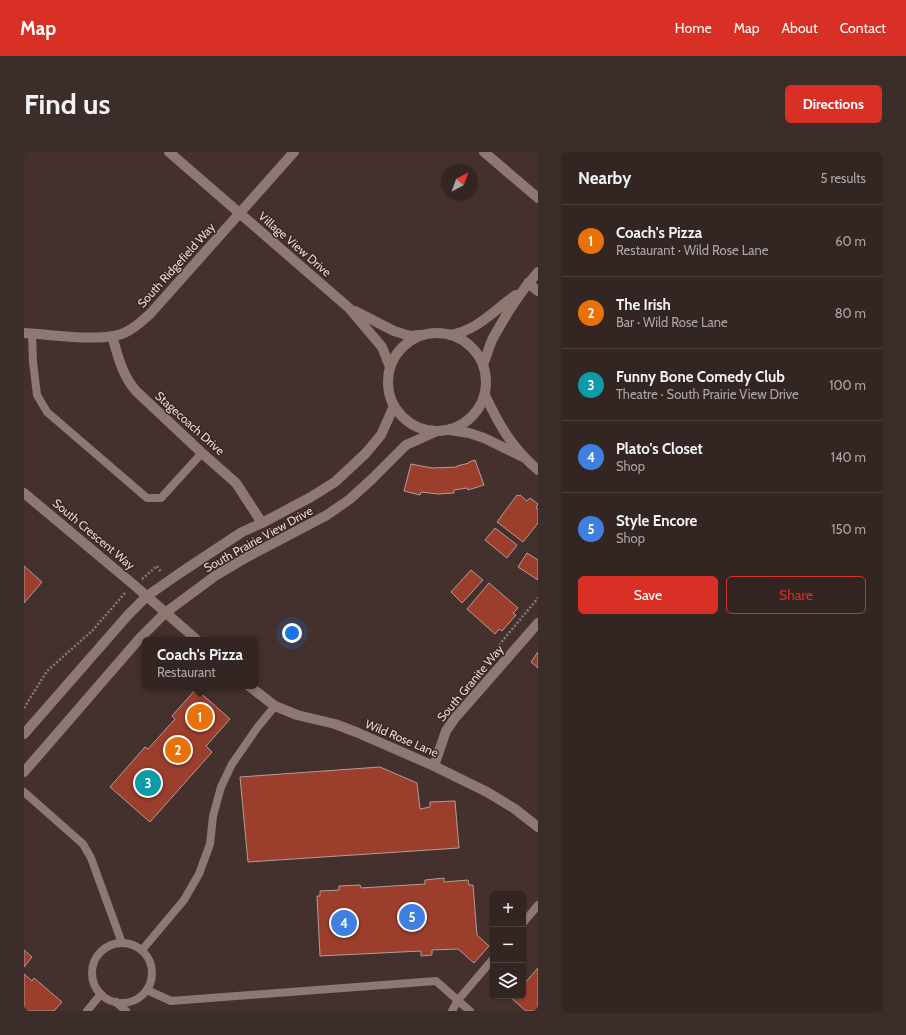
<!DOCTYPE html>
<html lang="en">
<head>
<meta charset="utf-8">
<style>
	body { margin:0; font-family:Cabin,sans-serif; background:#3b2d2a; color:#f1f3f6 }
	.controls { position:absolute; right:12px; bottom:12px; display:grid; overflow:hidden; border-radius:6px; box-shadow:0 1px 3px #0004 }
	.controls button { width:36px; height:36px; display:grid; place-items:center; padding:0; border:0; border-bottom:1px solid #4e4240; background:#332522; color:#f1f3f6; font:20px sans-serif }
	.compass { position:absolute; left:418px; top:12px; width:36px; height:36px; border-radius:50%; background:#332522; box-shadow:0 1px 3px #0004; rotate:41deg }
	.you { position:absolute; left:268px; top:481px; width:14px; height:14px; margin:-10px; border:3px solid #fff; border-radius:50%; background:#1a73e8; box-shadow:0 0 0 6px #1a73e833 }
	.badge { display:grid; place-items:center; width:26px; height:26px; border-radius:50%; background:#d93025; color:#fff; font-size:13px; font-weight:700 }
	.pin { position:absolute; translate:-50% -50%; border:2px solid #fff; box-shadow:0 1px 4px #0006 }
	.popup { position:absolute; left:118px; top:485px; width:116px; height:52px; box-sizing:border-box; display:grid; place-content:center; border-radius:6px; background:#332522; filter:drop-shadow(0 1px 3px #0005); font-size:13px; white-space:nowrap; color:#a9a5a5 }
	.popup b { font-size:15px; color:#f1f3f6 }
	.popup::after { content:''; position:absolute; left:50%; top:100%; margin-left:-8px; border:8px solid transparent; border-top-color:#332522 }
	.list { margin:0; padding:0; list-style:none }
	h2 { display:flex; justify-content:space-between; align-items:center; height:52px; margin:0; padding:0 16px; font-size:17px }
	h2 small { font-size:13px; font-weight:400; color:#a9a5a5 }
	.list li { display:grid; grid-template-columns:26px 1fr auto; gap:12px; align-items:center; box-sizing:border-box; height:72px; padding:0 16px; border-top:1px solid #4e4240 }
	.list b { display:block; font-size:15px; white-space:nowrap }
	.list p { margin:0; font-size:13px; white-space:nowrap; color:#a9a5a5 }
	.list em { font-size:13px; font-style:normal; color:#a9a5a5 }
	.actions { display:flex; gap:8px; padding:12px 16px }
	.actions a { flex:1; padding:9px 0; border:1px solid #d93025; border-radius:6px; text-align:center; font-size:14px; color:#d93025 }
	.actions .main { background:#d93025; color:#fff }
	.icon { flex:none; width:22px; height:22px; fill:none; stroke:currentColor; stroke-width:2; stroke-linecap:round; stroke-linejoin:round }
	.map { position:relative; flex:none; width:514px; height:859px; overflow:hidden; border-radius:6px }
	header { display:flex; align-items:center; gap:24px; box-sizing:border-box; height:56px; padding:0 20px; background:#d93025; color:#fff }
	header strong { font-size:19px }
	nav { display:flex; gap:22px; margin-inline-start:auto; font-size:14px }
	.intro { display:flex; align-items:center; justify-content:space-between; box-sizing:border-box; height:96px; padding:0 24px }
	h1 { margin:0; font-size:28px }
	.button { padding:10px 18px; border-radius:6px; background:#d93025; color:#fff; font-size:14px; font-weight:700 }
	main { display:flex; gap:24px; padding:0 24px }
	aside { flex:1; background:#332522; border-radius:6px; box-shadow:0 1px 3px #0004 }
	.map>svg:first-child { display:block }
	.building { fill:#9b3f2c; stroke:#b39c97 }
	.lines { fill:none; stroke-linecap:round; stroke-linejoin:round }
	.path { stroke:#897975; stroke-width:2.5; stroke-dasharray:2 2; stroke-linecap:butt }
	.lane { stroke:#8e7873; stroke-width:8 }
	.street { stroke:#8e7873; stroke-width:10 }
	.secondary { stroke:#8e7873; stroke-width:10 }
	.labels { text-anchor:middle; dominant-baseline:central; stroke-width:3; stroke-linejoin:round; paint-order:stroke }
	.street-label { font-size:12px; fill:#e3d7d4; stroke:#392723 }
</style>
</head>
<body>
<header>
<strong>Map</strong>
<nav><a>Home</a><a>Map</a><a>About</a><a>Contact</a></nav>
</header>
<div class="intro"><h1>Find us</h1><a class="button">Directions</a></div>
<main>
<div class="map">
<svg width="514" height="859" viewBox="0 0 514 859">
	<rect width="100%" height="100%" fill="#44312d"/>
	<!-- building -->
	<g class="building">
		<path d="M451,308L460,333L444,338L443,336L430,338V341L414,342L397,340L396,343L380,339L387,312L408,316L433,315V314L445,311V310Z"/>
		<path d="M493,343L495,344L496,343L503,349L506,346L514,352L512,356L514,357V371L499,390L473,370Z"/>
		<path d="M471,376L493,393L483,406L461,388Z"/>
		<path d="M503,401L514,408V428L494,415Z"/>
		<path d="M0,414L18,430L0,451Z"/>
		<path d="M447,418L459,428L438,451L427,440Z"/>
		<path d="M465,431L494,456L489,461L492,463L478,479L475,477L471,482L443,457Z"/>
		<path d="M514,500V516L507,510Z"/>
		<path d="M172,537L206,567L182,594L188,600L126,670L86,635L121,595L124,597L151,567L148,564Z"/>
		<path d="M356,615L393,631L396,657L406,655V650L431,649L435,696L224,710L216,625Z"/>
		<path d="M420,726V730L444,728L445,733H449L453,783L465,794L450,811L434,797L408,798V803L397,804V799L296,804L293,744H296V739L315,738V734L336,733L337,736L401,732V728Z"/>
		<path d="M0,798L8,805L0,815Z"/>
		<path d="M514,816V859H502L487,846L489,844H499V833Z"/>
		<path d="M0,822L8,829L10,826L38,850L30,859H0Z"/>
	</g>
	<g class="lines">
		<!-- path -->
		<g class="path">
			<path d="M118,427L133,414L137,420"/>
			<path d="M475,493L514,446"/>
			<path d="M0,556L23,519L68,479L102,440"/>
		</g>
		<!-- lane -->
		<g class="lane">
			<path d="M8,181L9,210L13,243L23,260L123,346H137L178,301"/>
			<path d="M0,640L59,692L67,706L98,791"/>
			<path d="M499,771L514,753"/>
			<circle cx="98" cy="821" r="30"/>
			<path d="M118,798L160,748L175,722L186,692L189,664L197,635L208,612L233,576L251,554"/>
			<path d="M123,838L147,849L412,829L446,859"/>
			<path d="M92,850L102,859"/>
			<path d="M63,859L77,842"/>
			<path d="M428,859L434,848L469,807"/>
		</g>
		<!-- street -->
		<g class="street">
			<path d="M460,0L514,46"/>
			<path d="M504,131L514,139"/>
			<path d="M0,181C25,182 83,192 104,179C112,175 119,168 126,162L270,0"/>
			<path d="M426,183C453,179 470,158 492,143"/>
			<path d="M88,184C94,204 98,223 112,239L178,301L212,331L238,371"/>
			<path d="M459,212C463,204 465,194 469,186C483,161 495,141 514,120"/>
			<path d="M0,341L110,433L173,488"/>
			<path d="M225,534L251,554L273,563L311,572L332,580L410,614L463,640L491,657L514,675"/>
			<path d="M410,614L422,579L431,566L514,471"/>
		</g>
		<!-- secondary -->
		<g class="secondary">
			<path d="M145,0L325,156L358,195L366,215"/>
			<path d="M331,159L370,179L386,184L395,183"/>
			<circle cx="413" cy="230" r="49"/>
			<path d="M461,243C475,273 488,296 514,318"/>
			<path d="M426,278L445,281L460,286L499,305"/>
			<path d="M0,582L104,463L123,444L156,421L218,380L238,371L287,345L311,330L342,301L357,283L370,254"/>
			<path d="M0,620L116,486L141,461L191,424L223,405L303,363L326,347L348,327L382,293L411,280"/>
		</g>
	</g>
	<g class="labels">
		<!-- street labels -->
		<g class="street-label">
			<text transform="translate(271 92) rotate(41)">Village View Drive</text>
			<text transform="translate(152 113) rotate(-48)">South Ridgefield Way</text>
			<text transform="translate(166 271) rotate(42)">Stagecoach Drive</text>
			<text transform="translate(70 382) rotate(40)">South Crescent Way</text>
			<text transform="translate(234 387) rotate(-29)">South Prairie View Drive</text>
			<text transform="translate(446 531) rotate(-50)">South Granite Way</text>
			<text transform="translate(378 586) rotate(23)">Wild Rose Lane</text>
		</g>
	</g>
</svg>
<div class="controls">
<button>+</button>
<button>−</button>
<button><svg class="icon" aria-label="layers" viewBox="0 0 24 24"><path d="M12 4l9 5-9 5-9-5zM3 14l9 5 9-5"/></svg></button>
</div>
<svg class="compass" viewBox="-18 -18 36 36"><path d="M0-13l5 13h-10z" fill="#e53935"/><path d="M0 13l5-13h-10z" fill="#a9a5a5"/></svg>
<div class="you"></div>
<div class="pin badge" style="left:176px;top:565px;background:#e8710a">1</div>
<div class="popup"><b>Coach's Pizza</b>Restaurant</div>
<div class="pin badge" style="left:154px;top:598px;background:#e8710a">2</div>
<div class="pin badge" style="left:124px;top:631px;background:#0f9aa8">3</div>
<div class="pin badge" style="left:320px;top:771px;background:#3f7fe0">4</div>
<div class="pin badge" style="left:388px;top:765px;background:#3f7fe0">5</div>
</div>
<aside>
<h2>Nearby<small>5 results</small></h2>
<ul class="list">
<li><span class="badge" style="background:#e8710a">1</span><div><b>Coach's Pizza</b><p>Restaurant · Wild Rose Lane</p></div><em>60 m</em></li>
<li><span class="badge" style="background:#e8710a">2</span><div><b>The Irish</b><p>Bar · Wild Rose Lane</p></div><em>80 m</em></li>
<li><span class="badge" style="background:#0f9aa8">3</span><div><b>Funny Bone Comedy Club</b><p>Theatre · South Prairie View Drive</p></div><em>100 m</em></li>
<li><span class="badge" style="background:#3f7fe0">4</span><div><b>Plato's Closet</b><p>Shop</p></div><em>140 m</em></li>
<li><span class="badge" style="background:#3f7fe0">5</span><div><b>Style Encore</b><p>Shop</p></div><em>150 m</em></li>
</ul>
<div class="actions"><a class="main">Save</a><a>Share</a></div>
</aside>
</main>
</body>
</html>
